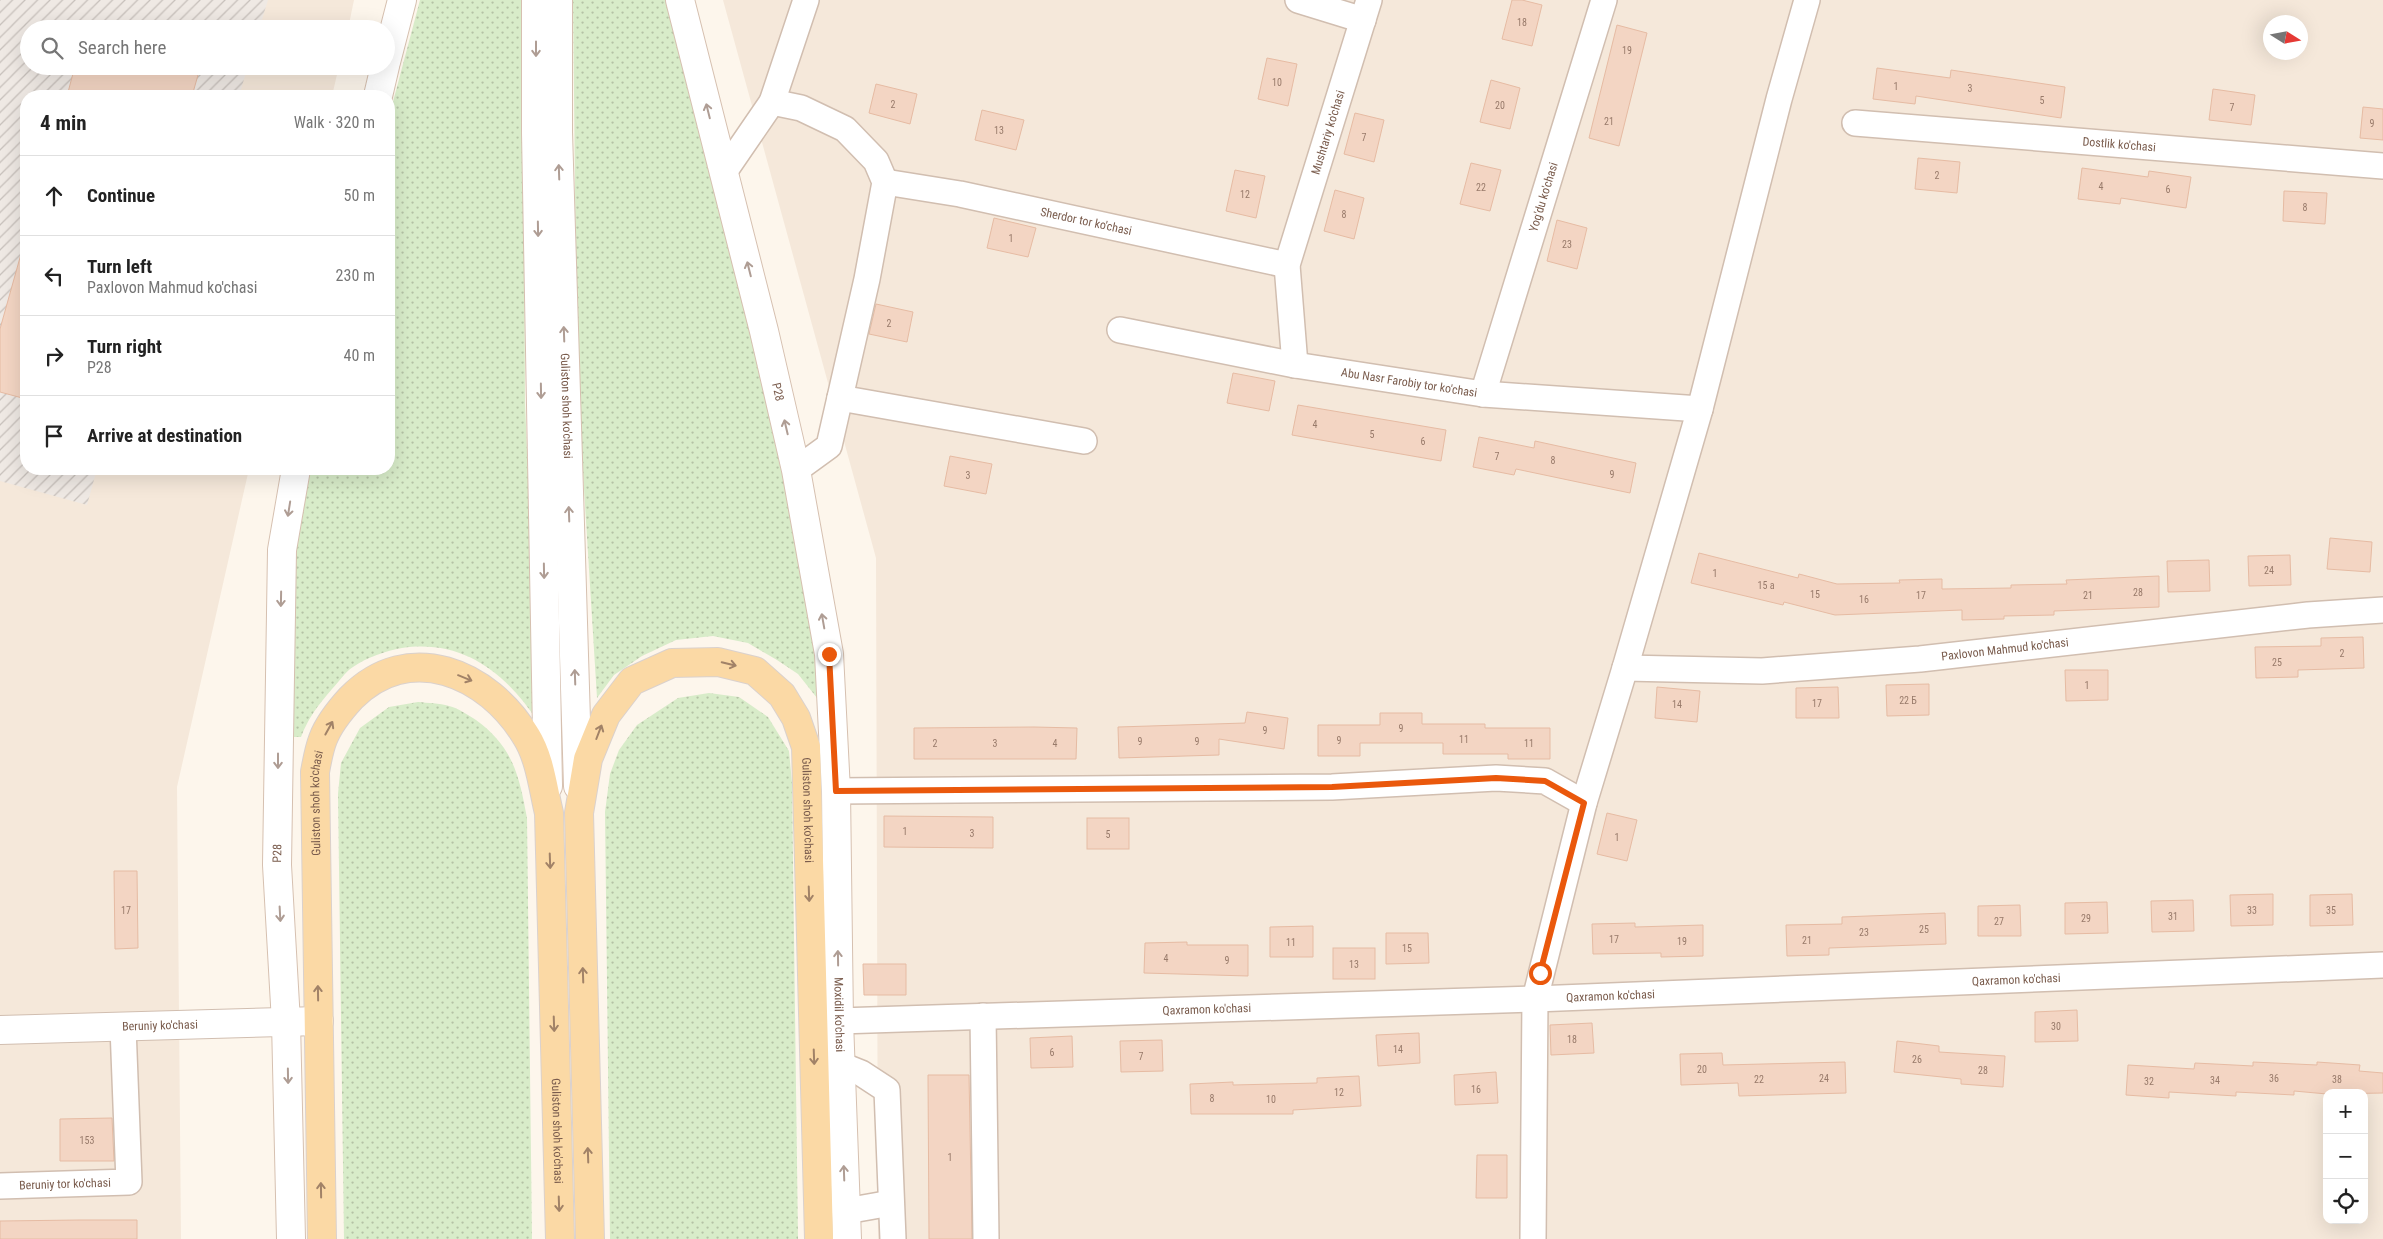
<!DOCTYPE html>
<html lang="en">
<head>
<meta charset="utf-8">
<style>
	body { margin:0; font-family:"Roboto Condensed",sans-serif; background:#f2f2f2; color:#222 }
	.controls { position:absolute; right:15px; bottom:15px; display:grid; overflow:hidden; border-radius:10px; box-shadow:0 5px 20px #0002 }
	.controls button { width:45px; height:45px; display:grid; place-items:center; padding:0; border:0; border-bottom:1px solid #e0e0e0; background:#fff; color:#222; font:25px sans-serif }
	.compass { position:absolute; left:2263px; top:15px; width:45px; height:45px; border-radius:50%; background:#fff; box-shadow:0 5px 20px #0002; rotate:101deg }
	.stop { position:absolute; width:15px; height:15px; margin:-11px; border:4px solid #ea580c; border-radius:50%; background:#fff }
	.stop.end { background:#ea580c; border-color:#fff; box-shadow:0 1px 5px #0008 }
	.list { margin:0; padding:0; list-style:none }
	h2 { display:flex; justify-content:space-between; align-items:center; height:65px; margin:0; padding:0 20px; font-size:21px }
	h2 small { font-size:16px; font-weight:400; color:#767676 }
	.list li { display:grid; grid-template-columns:32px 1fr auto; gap:15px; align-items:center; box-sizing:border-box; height:80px; padding:0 20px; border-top:1px solid #e0e0e0 }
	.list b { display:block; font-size:19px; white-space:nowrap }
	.list p { margin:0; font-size:16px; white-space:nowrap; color:#767676 }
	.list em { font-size:16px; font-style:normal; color:#767676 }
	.icon { flex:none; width:28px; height:28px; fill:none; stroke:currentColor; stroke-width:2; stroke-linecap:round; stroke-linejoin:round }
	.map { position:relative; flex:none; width:2383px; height:1239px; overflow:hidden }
	.search { position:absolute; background:#fff; box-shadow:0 5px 20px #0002; left:20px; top:20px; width:375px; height:55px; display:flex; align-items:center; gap:12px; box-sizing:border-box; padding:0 18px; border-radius:28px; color:#767676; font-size:19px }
	.panel { position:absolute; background:#fff; box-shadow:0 5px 20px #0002; left:20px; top:90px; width:375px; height:385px; border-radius:20px }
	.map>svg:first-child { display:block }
	.residential { fill:#f5e8da; fill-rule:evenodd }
	.industrial { fill:url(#industrial-furrows) }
	.grass { fill:url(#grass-dots) }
	.building { fill:#f3d5c3; stroke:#e6bba3 }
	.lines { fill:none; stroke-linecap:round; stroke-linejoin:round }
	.minor-casing { stroke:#d1beb0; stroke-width:28 }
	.tertiary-casing { stroke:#d1beb0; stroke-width:30 }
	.secondary-casing { stroke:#d6c0b0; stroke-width:30 }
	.primary-casing { stroke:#dad1cd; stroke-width:30 }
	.minor { stroke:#fff; stroke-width:25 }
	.tertiary { stroke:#fff; stroke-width:28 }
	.secondary { stroke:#fff; stroke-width:28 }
	.primary { stroke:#fbd9a5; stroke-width:28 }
	.oneway { stroke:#af9d94 }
	.oneway2 { stroke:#a18267 }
	.route { stroke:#ea580c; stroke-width:6 }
	.labels { text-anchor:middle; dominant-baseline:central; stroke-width:4.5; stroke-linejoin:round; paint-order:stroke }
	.number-label { font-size:10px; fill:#987a6a }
	.street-label { font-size:12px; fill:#7a5c4d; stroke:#fffaf3 }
</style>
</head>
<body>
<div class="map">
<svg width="2383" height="1239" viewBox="0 0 2383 1239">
	<defs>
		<pattern id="industrial-furrows" width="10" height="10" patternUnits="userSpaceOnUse" patternTransform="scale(1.25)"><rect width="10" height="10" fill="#efe9e4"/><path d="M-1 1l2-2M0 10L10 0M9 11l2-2" fill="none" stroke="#c7c0bb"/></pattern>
		<pattern id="grass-dots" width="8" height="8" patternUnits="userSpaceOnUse" patternTransform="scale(1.25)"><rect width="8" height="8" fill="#d8ecc9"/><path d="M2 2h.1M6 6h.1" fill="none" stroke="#b4c2a5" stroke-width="1.8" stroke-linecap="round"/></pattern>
	</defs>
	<rect width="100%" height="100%" fill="#fdf6ec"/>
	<!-- residential -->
	<g class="residential">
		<path d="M0,0H354L348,29H29V66H339L332,96H26V469H249L177,787L181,1239H0Z"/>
		<path d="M723,0H2383V1239H878L876,558ZM2270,22H2300V52H2270ZM2327,1093H2364V1220H2327Z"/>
	</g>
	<!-- industrial -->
	<path class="industrial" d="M0,0H268L259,29H29V66H248L239,96H26V469H97L87,505L0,481Z"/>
	<!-- grass -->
	<g class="grass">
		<path d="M420,0H523L525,402L538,722C506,673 463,639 402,648C386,651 367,657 353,667C345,672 339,682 332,689C317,707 310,715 301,737H294L291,766L296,542L310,469H389V117Z"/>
		<path d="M573,0H668L721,197L822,656L821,703L798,674L777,660L748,643L713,636L676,640L642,656L614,675L597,698L577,376Z"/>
		<path d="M709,693L739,697L768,717L789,751L792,783L798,1239H610L605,812L610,774L619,750L637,725L678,698Z"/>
		<path d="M418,702C428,703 439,703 449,706C458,708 468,715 476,720C513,747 519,775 527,818L532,1239H344L338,794L341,763L360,728L389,707Z"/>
	</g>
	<!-- building -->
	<g class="building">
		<path d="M1512,0H1522L1542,5L1532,46L1502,39Z"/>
		<path d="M1617,25L1647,33L1619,146L1589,138Z"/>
		<path d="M1267,58L1297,64L1288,106L1258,99Z"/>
		<path d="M75,66H168L198,75L192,96H67Z"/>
		<path d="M1877,68L1950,78L1951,70L2065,87L2061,118L1916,96L1915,104L1873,99Z"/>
		<path d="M1491,80L1520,88L1510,129L1480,122Z"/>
		<path d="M876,84L917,94L910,124L869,113Z"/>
		<path d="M2213,89L2255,95L2251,125L2209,120Z"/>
		<path d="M2363,107L2383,109V140L2360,138Z"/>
		<path d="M982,110L1024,120L1016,150L975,140Z"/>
		<path d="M1355,113L1384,120L1374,162L1344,154Z"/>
		<path d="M1918,158L1960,162L1957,193L1915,189Z"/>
		<path d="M1471,163L1501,170L1490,211L1460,204Z"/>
		<path d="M2082,168L2148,177L2149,171L2191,177L2186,208L2121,198L2120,204L2078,199Z"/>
		<path d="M1235,170L1265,176L1256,218L1226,211Z"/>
		<path d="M1335,190L1364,198L1354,239L1324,231Z"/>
		<path d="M2284,191L2327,193L2325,224L2283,221Z"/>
		<path d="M994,218L1036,228L1028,257L987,248Z"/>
		<path d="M1557,220L1587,228L1577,269L1547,261Z"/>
		<path d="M21,254L26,255V399L0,392V329Z"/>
		<path d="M876,304L913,312L907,342L869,334Z"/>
		<path d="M1233,373L1275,381L1269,411L1227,403Z"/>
		<path d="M1298,405L1446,430L1441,461L1292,435Z"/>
		<path d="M1479,437L1534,448L1535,441L1636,463L1630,493L1516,469L1514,475L1473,467Z"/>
		<path d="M950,456L992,464L986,494L944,486Z"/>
		<path d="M2330,538L2372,542L2370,572L2327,569Z"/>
		<path d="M1699,553L1798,578L1799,574L1837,584L1900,583L1899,580L1942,579V589L2011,588V585L2067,584L2066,580L2159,576V607L2054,611V615L2004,616V619L1962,620V610L1835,615L1784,602L1783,605L1691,583Z"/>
		<path d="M2290,555L2291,585L2249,586L2248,556Z"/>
		<path d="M2209,560L2210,591L2168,592L2167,561Z"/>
		<path d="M2363,637L2364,668L2298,670V677L2256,678L2255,647L2321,646V638Z"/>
		<path d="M2065,670H2108V700L2066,701Z"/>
		<path d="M1929,684V715L1887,716L1886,685Z"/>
		<path d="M1657,687L1700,691L1697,722L1655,718Z"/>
		<path d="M1838,687L1839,718H1796V688Z"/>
		<path d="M1247,712L1288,718L1284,749L1219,739V755L1119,758L1118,727L1245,723Z"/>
		<path d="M1380,713H1422V724H1485V728H1550V759H1508V754H1443V743H1360V756H1318V725H1380Z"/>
		<path d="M1034,727L1077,728L1076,759H914V728Z"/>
		<path d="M1607,813L1637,820L1627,861L1597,854Z"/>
		<path d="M884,816L993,817V848L884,847Z"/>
		<rect x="1087" y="818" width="42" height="31"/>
		<path d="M114,871H137L138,948L115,949Z"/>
		<path d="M2273,894V925L2231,926L2230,895Z"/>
		<path d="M2352,894L2353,925L2310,926V895Z"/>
		<path d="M2193,900L2194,931L2152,932L2151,901Z"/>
		<path d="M2107,902L2108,933L2065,934V903Z"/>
		<path d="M2020,905L2021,936H1978V906Z"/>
		<path d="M1945,913L1946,944L1829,948V955L1787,956L1786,925L1842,924V917Z"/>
		<path d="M1635,923V927L1703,925V956L1661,957V953L1593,954L1592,924Z"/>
		<path d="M1313,926V957H1270V927Z"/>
		<path d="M1386,933H1428L1429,963L1386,964Z"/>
		<path d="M1187,942V945H1248V976L1144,973L1145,943Z"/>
		<rect x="1333" y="948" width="42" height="31"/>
		<path d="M863,964H906V995H864Z"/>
		<path d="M2077,1010L2078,1041L2035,1042V1012Z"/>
		<path d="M1592,1023L1594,1053L1551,1055L1550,1025Z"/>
		<path d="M1419,1033L1420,1063L1378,1066L1376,1035Z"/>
		<path d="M1072,1036L1073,1067L1031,1068L1030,1038Z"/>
		<path d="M1162,1040L1163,1071L1121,1072L1120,1041Z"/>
		<path d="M1897,1041L1939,1046V1052L2005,1056L2003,1087L1961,1084V1079L1894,1072Z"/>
		<path d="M1722,1053L1723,1065L1845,1062L1846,1093L1739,1096L1738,1083L1681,1085L1680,1054Z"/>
		<path d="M2253,1062L2317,1065V1062L2360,1065L2359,1071L2383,1073V1093L2327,1094L2294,1091V1095L2236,1092V1096L2169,1092V1098L2126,1095L2128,1065L2194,1069L2195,1063L2253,1066Z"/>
		<path d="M1496,1072L1498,1103L1455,1105L1454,1075Z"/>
		<path d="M928,1075H969L972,1239H929Z"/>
		<path d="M1359,1076L1361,1106L1293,1110V1114H1191L1190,1084L1233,1082V1085L1317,1083V1078Z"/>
		<path d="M112,1118L114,1161H60V1119Z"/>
		<path d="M1477,1155H1507V1198H1476Z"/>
		<path d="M79,1220H137V1239H0V1221Z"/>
	</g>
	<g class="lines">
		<!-- minor casing -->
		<g class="minor-casing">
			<g id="minor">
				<path d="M1298,0L1363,20"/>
				<path d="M772,102L801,108L845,129L876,161L885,182L867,279L829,446L796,470"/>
				<path id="s1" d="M1855,123L2383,166"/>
				<path d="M724,172L772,102L806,0"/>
				<path id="s2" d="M885,182L960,194L1287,265"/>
				<path id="s3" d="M1120,330L1295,365L1483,394L1700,409"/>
				<path id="s4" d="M1295,365L1287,265L1369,0"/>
				<path id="s5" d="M1483,394L1604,0"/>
				<path d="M840,398L1084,441"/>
				<path id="s6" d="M1625,668L1762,671L1920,659L2308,615L2383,610"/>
				<path d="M836,791L1332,787L1496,778L1545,781L1584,803"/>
				<path d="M983,1016L986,1239"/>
				<path id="s7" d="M839,1021L1535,999L2383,965"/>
				<path d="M841,1065L861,1073L887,1090L893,1239"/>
				<path id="s8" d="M0,1186L129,1182L123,1027"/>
				<path d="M846,1211L891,1203"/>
				<path d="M1533,1239L1535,999L1584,803L1625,668L1700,409L1779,99L1807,0"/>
			</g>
		</g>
		<!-- tertiary casing -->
		<g class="tertiary-casing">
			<g id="tertiary">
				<path id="s9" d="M0,1030L319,1021"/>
			</g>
		</g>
		<!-- secondary casing -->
		<g class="secondary-casing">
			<g id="secondary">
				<path d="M536,0V133L548,786"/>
				<path id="s10" d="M558,0V132L578,786"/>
				<path id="s11" d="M680,0L764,331L796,470L829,654L836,791L839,1021L847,1239"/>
				<path d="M386,62L402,0"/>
				<path d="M378,96L385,66"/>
				<path id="s12" d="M291,1239L286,1022L277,865L282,550L296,469"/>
			</g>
		</g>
		<!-- primary casing -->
		<g class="primary-casing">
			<g id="primary">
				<path id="s13" d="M322,1239L315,772C317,761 319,749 323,739C329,723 340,710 351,698C409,639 488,673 526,736C540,758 543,788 549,813L560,1239"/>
				<path id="s14" d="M590,1239L579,813L588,759L606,715L632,681L672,663L718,662L755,671L782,695L796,718L806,747L819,1239"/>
			</g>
		</g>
		<!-- minor -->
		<use href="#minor" class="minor"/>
		<!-- tertiary -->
		<use href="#tertiary" class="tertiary"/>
		<!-- secondary -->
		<use href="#secondary" class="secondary"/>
		<!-- primary -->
		<use href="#primary" class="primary"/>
	</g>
	<!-- one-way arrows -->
	<defs><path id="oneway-shaft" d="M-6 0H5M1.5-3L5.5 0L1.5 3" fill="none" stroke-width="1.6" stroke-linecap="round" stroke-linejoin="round" transform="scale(1.25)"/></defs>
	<g class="oneway">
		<use href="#oneway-shaft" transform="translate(536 49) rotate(90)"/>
		<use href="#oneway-shaft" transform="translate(708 111) rotate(-104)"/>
		<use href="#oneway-shaft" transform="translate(559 172) rotate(-92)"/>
		<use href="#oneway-shaft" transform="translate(538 229) rotate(89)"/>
		<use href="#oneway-shaft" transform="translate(749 269) rotate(-104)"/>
		<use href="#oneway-shaft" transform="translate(564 334) rotate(-92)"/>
		<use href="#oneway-shaft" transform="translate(541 391) rotate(89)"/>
		<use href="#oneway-shaft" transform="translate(786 427) rotate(-103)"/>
		<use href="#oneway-shaft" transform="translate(289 509) rotate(99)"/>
		<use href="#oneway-shaft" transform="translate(569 514) rotate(-92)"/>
		<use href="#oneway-shaft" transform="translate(544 571) rotate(89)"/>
		<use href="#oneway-shaft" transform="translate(281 599) rotate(91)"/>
		<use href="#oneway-shaft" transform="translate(823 621) rotate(-100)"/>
		<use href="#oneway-shaft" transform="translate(575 677) rotate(-92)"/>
		<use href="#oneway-shaft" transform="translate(278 761) rotate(90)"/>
		<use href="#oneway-shaft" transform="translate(280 914) rotate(87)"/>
		<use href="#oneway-shaft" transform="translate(838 958) rotate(-91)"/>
		<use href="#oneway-shaft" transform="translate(288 1076) rotate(89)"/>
		<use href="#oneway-shaft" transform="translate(844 1173) rotate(-92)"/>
	</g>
	<g class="oneway2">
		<use href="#oneway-shaft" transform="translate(729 664) rotate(14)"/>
		<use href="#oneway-shaft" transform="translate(465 678) rotate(22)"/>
		<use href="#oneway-shaft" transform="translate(329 728) rotate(-61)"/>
		<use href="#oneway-shaft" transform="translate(599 732) rotate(-69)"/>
		<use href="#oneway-shaft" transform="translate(550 861) rotate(88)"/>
		<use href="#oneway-shaft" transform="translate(809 894) rotate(88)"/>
		<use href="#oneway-shaft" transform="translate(583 975) rotate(-92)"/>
		<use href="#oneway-shaft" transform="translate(318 993) rotate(-91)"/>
		<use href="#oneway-shaft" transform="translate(554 1024) rotate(88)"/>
		<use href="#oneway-shaft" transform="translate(814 1057) rotate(88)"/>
		<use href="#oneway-shaft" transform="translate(588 1155) rotate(-92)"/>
		<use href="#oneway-shaft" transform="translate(321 1190) rotate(-91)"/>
		<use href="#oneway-shaft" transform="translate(559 1204) rotate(88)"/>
	</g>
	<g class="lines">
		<!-- route -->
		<path class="route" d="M829,654L836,791L1332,787L1496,778L1545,781L1584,803L1540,973"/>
	</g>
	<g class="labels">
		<!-- number labels -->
		<g class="number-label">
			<text x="1522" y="22">18</text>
			<text x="1627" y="50">19</text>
			<text x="1277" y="82">10</text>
			<text x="1896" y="86">1</text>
			<text x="1970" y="88">3</text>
			<text x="2042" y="100">5</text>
			<text x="893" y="104">2</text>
			<text x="1500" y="105">20</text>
			<text x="2232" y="107">7</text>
			<text x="1609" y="121">21</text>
			<text x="2372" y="123">9</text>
			<text x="999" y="130">13</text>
			<text x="1364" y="137">7</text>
			<text x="1937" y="175">2</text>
			<text x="2101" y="186">4</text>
			<text x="1481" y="187">22</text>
			<text x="2168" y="189">6</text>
			<text x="1245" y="194">12</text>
			<text x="2305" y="207">8</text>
			<text x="1344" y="214">8</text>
			<text x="1011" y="238">1</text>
			<text x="1567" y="244">23</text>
			<text x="889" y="323">2</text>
			<text x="1315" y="424">4</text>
			<text x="1372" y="434">5</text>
			<text x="1423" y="441">6</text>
			<text x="1497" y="456">7</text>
			<text x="1553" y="460">8</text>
			<text x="1612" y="474">9</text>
			<text x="968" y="475">3</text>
			<text x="2269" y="570">24</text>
			<text x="1715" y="573">1</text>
			<text x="1766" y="585">15 а</text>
			<text x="2138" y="592">28</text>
			<text x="1815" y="594">15</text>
			<text x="1921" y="595">17</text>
			<text x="2088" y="595">21</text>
			<text x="1864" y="599">16</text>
			<text x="2342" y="653">2</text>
			<text x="2277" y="662">25</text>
			<text x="2087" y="685">1</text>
			<text x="1908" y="700">22 Б</text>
			<text x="1817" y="703">17</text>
			<text x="1677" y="704">14</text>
			<text x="1401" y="728">9</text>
			<text x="1265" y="730">9</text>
			<text x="1464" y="739">11</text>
			<text x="1339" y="740">9</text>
			<text x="1140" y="741">9</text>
			<text x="1197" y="741">9</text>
			<text x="935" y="743">2</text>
			<text x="995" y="743">3</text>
			<text x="1055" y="743">4</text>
			<text x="1529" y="743">11</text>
			<text x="905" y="831">1</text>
			<text x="972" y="833">3</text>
			<text x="1108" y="834">5</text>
			<text x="1617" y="837">1</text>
			<text x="126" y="910">17</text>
			<text x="2252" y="910">33</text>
			<text x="2331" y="910">35</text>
			<text x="2173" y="916">31</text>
			<text x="2086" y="918">29</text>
			<text x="1999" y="921">27</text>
			<text x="1924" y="929">25</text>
			<text x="1864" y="932">23</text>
			<text x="1614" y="939">17</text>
			<text x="1807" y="940">21</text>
			<text x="1682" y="941">19</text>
			<text x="1291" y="942">11</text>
			<text x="1407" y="948">15</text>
			<text x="1166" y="958">4</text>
			<text x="1227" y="960">9</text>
			<text x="1354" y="964">13</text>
			<text x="2056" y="1026">30</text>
			<text x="1572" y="1039">18</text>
			<text x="1398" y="1049">14</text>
			<text x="1052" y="1052">6</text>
			<text x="1141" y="1056">7</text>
			<text x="1917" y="1059">26</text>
			<text x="1702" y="1069">20</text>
			<text x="1983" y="1070">28</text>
			<text x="1824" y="1078">24</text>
			<text x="2274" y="1078">36</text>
			<text x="1759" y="1079">22</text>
			<text x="2337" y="1079">38</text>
			<text x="2215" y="1080">34</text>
			<text x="2149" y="1081">32</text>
			<text x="1476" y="1089">16</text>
			<text x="1339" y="1092">12</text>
			<text x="1212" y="1098">8</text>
			<text x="1271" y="1099">10</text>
			<text x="87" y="1140">153</text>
			<text x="950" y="1157">1</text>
		</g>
		<!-- street labels -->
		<g class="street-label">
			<text stroke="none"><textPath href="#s4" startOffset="239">Mushtariy ko'chasi</textPath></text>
			<text stroke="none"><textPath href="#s1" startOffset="265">Dostlik ko'chasi</textPath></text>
			<text stroke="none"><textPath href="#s5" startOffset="206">Yog'du ko'chasi</textPath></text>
			<text stroke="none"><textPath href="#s2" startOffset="205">Sherdor tor ko'chasi</textPath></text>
			<text stroke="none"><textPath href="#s3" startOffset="294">Abu Nasr Farobiy tor ko'chasi</textPath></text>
			<text stroke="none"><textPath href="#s11" startOffset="404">Р28</textPath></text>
			<text stroke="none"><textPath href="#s10" startOffset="406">Guliston shoh ko'chasi</textPath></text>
			<text stroke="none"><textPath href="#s6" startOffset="381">Paxlovon Mahmud ko'chasi</textPath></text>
			<text stroke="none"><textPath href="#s13" startOffset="436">Guliston shoh ko'chasi</textPath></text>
			<text stroke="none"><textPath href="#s14" startOffset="856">Guliston shoh ko'chasi</textPath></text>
			<text stroke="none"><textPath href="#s12" startOffset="386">Р28</textPath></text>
			<text stroke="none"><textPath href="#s7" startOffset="1178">Qaxramon ko'chasi</textPath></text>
			<text stroke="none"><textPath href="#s7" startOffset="772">Qaxramon ko'chasi</textPath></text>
			<text stroke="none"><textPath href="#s7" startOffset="368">Qaxramon ko'chasi</textPath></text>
			<text stroke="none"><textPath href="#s11" startOffset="1032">Moxidil ko'chasi</textPath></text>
			<text stroke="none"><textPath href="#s9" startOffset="160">Beruniy ko'chasi</textPath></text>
			<text stroke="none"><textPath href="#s13" startOffset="1159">Guliston shoh ko'chasi</textPath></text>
			<text stroke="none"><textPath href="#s8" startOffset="65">Beruniy tor ko'chasi</textPath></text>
		</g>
	</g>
</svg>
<div class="controls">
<button>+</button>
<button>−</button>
<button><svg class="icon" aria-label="locate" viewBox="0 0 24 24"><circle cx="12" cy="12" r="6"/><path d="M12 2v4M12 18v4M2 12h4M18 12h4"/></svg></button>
</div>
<svg class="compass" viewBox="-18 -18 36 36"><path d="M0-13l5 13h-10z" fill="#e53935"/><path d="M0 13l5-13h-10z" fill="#767676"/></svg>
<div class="stop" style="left:1540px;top:973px"></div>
<div class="stop end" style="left:829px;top:654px"></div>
<div class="search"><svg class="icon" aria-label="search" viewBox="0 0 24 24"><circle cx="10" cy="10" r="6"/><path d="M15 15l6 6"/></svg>Search here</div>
<section class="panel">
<h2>4 min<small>Walk · 320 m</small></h2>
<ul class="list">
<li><svg class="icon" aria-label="ahead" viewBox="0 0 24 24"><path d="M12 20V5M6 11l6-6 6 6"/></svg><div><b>Continue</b></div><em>50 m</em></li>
<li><svg class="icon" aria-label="left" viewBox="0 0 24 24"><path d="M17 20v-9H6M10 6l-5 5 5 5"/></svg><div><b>Turn left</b><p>Paxlovon Mahmud ko'chasi</p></div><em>230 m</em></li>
<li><svg class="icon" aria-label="right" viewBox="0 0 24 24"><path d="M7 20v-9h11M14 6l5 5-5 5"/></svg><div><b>Turn right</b><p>Р28</p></div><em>40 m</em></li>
<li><svg class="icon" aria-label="arrive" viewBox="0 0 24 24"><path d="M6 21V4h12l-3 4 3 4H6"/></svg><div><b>Arrive at destination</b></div></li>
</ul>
</section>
</div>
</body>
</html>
